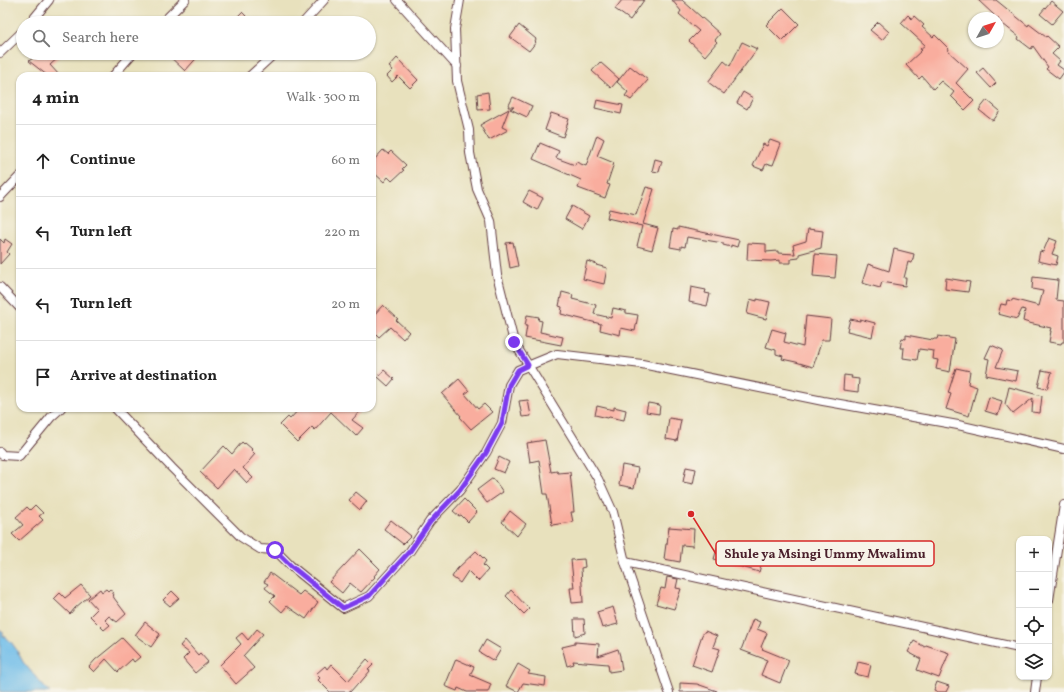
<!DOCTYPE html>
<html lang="en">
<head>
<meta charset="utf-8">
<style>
	body { margin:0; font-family:Vollkorn,serif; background:#f6f6f6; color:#222 }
	.controls { position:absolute; right:12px; bottom:12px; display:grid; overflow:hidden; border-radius:8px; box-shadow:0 1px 3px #0004 }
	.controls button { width:36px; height:36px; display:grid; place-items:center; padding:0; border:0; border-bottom:1px solid #e0e0e0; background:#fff; color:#222; font:20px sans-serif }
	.compass { position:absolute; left:968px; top:12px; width:36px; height:36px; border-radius:50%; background:#fff; box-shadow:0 1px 3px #0004; rotate:51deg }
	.stop { position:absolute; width:12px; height:12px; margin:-9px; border:3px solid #7c3aed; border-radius:50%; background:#fff }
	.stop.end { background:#7c3aed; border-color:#fff; box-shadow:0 1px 4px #0008 }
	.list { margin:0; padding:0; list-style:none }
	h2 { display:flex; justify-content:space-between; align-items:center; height:52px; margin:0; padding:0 16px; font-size:17px }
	h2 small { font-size:13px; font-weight:400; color:#767676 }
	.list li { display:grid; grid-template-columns:26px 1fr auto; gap:12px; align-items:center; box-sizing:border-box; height:72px; padding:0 16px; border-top:1px solid #e0e0e0 }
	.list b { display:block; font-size:15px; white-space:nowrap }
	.list em { font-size:13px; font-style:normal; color:#767676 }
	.icon { flex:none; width:22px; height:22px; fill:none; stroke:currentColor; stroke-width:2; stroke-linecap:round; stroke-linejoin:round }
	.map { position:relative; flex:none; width:1064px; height:692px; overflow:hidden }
	.search { position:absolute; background:#fff; box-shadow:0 1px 3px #0004; left:16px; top:16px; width:360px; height:44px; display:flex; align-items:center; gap:10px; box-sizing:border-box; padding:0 14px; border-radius:22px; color:#767676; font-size:15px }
	.panel { position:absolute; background:#fff; box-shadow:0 1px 3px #0004; left:16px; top:72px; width:360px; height:340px; border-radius:12px }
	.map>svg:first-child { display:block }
	.water { fill:#6fbde9; stroke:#5c6e8a }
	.building { fill:#f9ad9e }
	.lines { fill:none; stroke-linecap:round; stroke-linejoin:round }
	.street-casing { stroke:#623c41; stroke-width:10 }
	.street { stroke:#fff; stroke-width:8 }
	.route { stroke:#7c3aed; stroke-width:5 }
	.leader { fill:none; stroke:#d62828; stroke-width:1.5 }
	.callout-dot { fill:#d62828; stroke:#f7f3e8; stroke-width:1.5 }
	.callout { fill:#f7f3e8; stroke:#d62828; stroke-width:1.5 }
	.callout-label { font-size:13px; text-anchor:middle; font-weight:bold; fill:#4a1f2b }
</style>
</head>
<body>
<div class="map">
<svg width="1064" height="692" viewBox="0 0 1064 692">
	<rect width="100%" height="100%" fill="#f7f3e8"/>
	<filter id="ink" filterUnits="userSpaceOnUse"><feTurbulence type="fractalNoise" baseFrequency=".025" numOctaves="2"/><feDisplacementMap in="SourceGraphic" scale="8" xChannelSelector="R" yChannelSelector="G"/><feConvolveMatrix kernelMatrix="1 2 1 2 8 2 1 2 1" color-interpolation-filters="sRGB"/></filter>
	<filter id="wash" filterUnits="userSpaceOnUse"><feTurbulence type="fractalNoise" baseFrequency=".012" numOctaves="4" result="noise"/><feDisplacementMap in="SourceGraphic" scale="16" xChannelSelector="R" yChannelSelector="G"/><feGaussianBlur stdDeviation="0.9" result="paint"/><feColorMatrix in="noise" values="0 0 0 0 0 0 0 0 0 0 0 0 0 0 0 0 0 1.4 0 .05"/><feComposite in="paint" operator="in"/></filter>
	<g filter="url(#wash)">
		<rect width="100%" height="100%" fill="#e8e1bd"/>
		<!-- water -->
		<path class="water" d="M0,629L3,632V636L11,642L16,649L23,662L45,688L50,692H0Z"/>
		<g id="blocks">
			<!-- building -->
			<g class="building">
				<path d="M622,0H644L630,20L615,9Z"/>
				<path d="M672,0H682L720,34L715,40L717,42L705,56L689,41L699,31L679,14L681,11Z"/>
				<path d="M978,0H996L1028,26L1029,24L1046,37L1047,36L1059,47L1052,54L1060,61L1057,65L1064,70V72L1059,79L1046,69L1048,67L1033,46L1031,49L1018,39L1019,37L998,20V18H995L993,16L994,15Z"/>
				<path d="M1051,1L1063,11L1052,24L1040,14Z"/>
				<path d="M783,8L799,24L782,41L766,25Z"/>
				<path d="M242,12L248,18L243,23H231Z"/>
				<path d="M908,15L912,19L914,16L924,25L922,27L933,37L935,35L949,49L948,51L968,69L956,83L974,101L965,110L951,96L954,92L941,81L933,89L922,76L919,79L906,65L922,50L920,49L925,45L901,23Z"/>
				<path d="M878,22L889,32L882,40L870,30Z"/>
				<path d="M519,25L536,39L535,41L536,42L529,51L510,37Z"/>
				<path d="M742,42L757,49L724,94L708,82L724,61L730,66Z"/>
				<path d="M39,53H56L59,57L50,65L60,76H48L29,61Z"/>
				<path d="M166,53H201L185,71Z"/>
				<path d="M397,58L418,80L410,88L398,76L392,82L387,76L393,70L389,67Z"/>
				<path d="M600,62L619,79L611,88L592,71Z"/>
				<path d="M630,66L648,80L631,100L625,96L628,92L617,82Z"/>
				<path d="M983,68L996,83L991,88L977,73Z"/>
				<path d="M488,92L490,109L478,110L477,94Z"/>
				<path d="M743,92L753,98L747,109L737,103Z"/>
				<path d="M513,97L532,106L527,117L510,109L514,107H508Z"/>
				<path d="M597,100L623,105L621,114L595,108Z"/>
				<path d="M987,100L1000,111L993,121L979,110Z"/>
				<path d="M509,109L502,127L508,130L489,140L480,125Z"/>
				<path d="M551,113L569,119L563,137L545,130Z"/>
				<path d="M597,135L604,139L597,156L614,163L607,184L610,185L605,198L578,188L581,180L533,159L540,143L559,151L556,158L575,165L576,162L586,166Z"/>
				<path d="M770,140L781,144L773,165L769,164L768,165L766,164L763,170L753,166L763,144L767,146Z"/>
				<path d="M383,150L388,154L391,151L406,165L402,169L404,170L392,181L388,177L384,182L372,171V162Z"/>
				<path d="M655,159L662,161L659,172L652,171Z"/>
				<path d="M646,187L654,189L643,224L658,228L652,250L637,246L642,226L607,218L609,209L636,215Z"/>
				<path d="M529,191L543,198L537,210L523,202Z"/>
				<path d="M572,206L589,216L582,229L565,219Z"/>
				<path d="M678,227L739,240L737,247L731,245V247L723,245V243L687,237L685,247L681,246V249L670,247L673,229L678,230Z"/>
				<path d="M808,229L823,231L821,248L799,254V258L791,259V263H780V260L771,261L747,260L748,243L766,244V252L778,251V253L795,254L793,245L806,241Z"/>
				<path d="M1049,238L1057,241L1052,254L1058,256L1056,265L1038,261L1040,251L1043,252Z"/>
				<path d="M0,239L4,243L5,239L12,244L7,252L9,254L0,264Z"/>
				<path d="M513,242L518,266L510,268L506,243Z"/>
				<path d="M894,249L914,254L912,263L908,262L904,278H906L905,286L882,282L880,288L862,283L868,264L889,271Z"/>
				<path d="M815,254L837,256L835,278L813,276Z"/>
				<path d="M587,261L597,264L596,265L607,268L604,284L583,279Z"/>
				<path d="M1033,277L1058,280L1056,300L1064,301V342H1062L1061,344L1049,342L1051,331H1050L1051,328L1029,323L1023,321L1025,310L1022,309L1017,319L998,314L1001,304L1006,305L1007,300L1012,301V299L1039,306L1043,291L1032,289Z"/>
				<path d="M946,278L970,282L968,292L945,289Z"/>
				<path d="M691,287L706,290L705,293L710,294L707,306L689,302Z"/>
				<path d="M562,292L573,295L572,299L596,305L594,314L611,318L613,308L626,311V313L638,315L635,331L621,328L620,335L600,330L601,324L561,314L562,307L559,306Z"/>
				<path d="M750,299L757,301V299L770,302L766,319L747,314Z"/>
				<path d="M383,305L398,319L396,320L409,332L403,339L390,327L379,337L372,330V317Z"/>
				<path d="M527,315L539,317L538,320L542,321L540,332L563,337L561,345L525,338L527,326H525Z"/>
				<path d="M806,316L831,319L829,340H822L813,367L796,362L782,359L783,356L776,354V350L766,347L772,329L786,333L784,342L803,347Z"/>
				<path d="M850,319L860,321V319L875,323L872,337L847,331Z"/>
				<path d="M906,335L933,340L934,339H937L938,336L955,339L950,372L936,369L938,360L933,359L934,351L919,349L917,360L903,358L904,348H900L902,338L906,339Z"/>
				<path d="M991,345L1003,350L996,367L1018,371L1016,381L986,375L989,359L985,358Z"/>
				<path d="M956,368L970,371L968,384L977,387L969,416L946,409L951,394L948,393Z"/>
				<path d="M384,370L394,379L388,386L378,377Z"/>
				<path d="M1042,370L1052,372L1047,389L1038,387Z"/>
				<path d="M844,375L852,376L851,378L859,379L858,392L843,390Z"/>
				<path d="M459,379L469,391L465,394L478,409L484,404L492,412L471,429L460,417L461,416L442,394Z"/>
				<path d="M1009,387L1042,396L1040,413L1032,412L1033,398L1013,414L1005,404Z"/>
				<path d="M989,397L1002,401L998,415L985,411Z"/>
				<path d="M528,400L531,416L522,417L519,401Z"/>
				<path d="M648,403L660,405L659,414L646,412Z"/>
				<path d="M597,406L614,410V407L626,410L624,420L609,417L608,418L595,415Z"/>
				<path d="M300,408H363L352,420L363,428L356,436L331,412L315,430L312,427L297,442L280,425L288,417L290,419Z"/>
				<path d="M669,418L681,420L677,441L666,439Z"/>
				<path d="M545,440L551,472L557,471L558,473L570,472L574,512H571L573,522L552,525L547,494H544L539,460L530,462L527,443Z"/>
				<path d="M242,442L244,444L245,443L252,449L251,450L255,454L243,468L253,478L247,483L234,469L217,488L200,472L224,446L232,454Z"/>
				<path d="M499,457L509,462L504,473L494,469Z"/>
				<path d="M622,465L638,468L634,488L619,485Z"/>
				<path d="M686,467L696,469L693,484L683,482Z"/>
				<path d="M493,478L503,492L487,503L477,490Z"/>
				<path d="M356,492L367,501L360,510L349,500Z"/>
				<path d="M464,499L477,512L468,522L461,515L459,516L453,511Z"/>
				<path d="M35,505L43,513L39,516L43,520L19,541L12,534L23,525L16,517L27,507L30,510Z"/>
				<path d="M510,511L526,524L517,536L502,522Z"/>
				<path d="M391,520L411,536L403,544L384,529Z"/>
				<path d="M669,527L694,529L693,546L682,545L680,562L664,559L666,544H667Z"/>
				<path d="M718,546L763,559L759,572L714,559Z"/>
				<path d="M360,549L380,569L374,576L375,577L361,592L350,583L342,593L329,582Z"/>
				<path d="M476,551L486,561L483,565L488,570L478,581L468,571L460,583L452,577L457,569Z"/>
				<path d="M584,559L585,567L581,568L583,602L572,603L570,588H574L571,560Z"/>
				<path d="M270,573L299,595L303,591L318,602L306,619L287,606L282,612L270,601L275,596L265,588L268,584L264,582Z"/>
				<path d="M667,577L678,579L676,588L681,589L674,609L656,604L661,588L665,589Z"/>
				<path d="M81,585L90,595L75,608L70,614L54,599L60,593L65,598Z"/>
				<path d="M100,589L102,592L106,589L108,591L110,589L114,595L113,596L114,598L126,614L117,622L109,616L105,620L110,625L104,630L90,616L97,609L88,599Z"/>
				<path d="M511,590L529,609L524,614L506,596Z"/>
				<path d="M172,591L179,598L170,606L163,600Z"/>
				<path d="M613,607L618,624L602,628L597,612Z"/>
				<path d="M574,619H584L585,633L575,636Z"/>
				<path d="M753,619L760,622L757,629L767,633L761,647L763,648L762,649L789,660L780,683L761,675L767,660L741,650Z"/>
				<path d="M145,622L160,634L151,647L135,635Z"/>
				<path d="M257,629L263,634L243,656L254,668L236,684L220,665L241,644L236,638L242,633L248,640Z"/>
				<path d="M705,631L717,636L713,647L720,649L712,672L692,665L702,635Z"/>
				<path d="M122,638L140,657L134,662L132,659L118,672L106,659L94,672L89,667L95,660Z"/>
				<path d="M185,640L198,655L200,653L208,662L195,673L183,659L189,653L180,646Z"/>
				<path d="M486,640L501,649L494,661L479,652Z"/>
				<path d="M914,641L925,647L926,645L949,653L939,678L917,670L921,659L908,652Z"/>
				<path d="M575,642L599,644L598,656L618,649L620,656V657L622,670L609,672L608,664L573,661L574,664L567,666L562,647L575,644Z"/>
				<path d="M367,659L373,665L368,670L370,671L359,684L358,683L350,692H330L318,680L320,678L316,674L325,666L327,669L331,664L348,681Z"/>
				<path d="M456,659L474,667L470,675L491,684L488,692H467L458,688L457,691L445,686Z"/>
				<path d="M858,662L871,665L868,677L855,674Z"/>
				<path d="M518,664L530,671L528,674L546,677L545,686L523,683L518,692L506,686Z"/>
				<path d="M937,682L949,686L946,692H938L934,690Z"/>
				<path d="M680,683L697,684L717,691V692H680Z"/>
			</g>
		</g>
	</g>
	<g filter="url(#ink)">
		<use href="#blocks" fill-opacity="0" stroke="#623c41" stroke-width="1"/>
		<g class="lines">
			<!-- street casing -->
			<g class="street-casing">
				<g id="street">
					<path d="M397,0L457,66"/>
					<path d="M460,0L455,29L457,81L469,130L470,153L477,189L491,221L497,275L514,342L598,479L613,512L625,562L669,692"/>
					<path d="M30,23L49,0"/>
					<path d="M162,23L185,0"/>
					<path d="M303,23L324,0"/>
					<path d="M0,53L23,31"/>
					<path d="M113,76L133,53"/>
					<path d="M250,76L275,53"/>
					<path d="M0,197L20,176"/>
					<path d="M0,287L20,308"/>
					<path d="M115,408L172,468L241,537L260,549L275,550L291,566L343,608L369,596L410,551L430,521L460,490L486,453L502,423L509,385L518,370L557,354L642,364L823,401L958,425L1064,449"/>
					<path d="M0,452L2,455L19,456L51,417L61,408"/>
					<path d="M625,562L1019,648"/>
					<path d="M1049,600L1064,505"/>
					<path d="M1035,692L1037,677"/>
				</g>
			</g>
			<!-- street -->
			<use href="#street" class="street"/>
		</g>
	</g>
	<g class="lines" filter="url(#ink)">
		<!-- route -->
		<path class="route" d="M275,550L291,566L343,608L369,596L410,551L430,522L460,490L486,453L502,423L509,385L518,370L528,365L514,342"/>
	</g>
	<!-- callouts -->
	<path class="leader" d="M691 514L716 554"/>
	<circle class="callout-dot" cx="691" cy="514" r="4"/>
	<rect class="callout" x="716" y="541" width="218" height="25" rx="4"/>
	<g class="callout-label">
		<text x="825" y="558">Shule ya Msingi Ummy Mwalimu</text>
	</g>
</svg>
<div class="controls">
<button>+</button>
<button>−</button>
<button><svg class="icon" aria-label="locate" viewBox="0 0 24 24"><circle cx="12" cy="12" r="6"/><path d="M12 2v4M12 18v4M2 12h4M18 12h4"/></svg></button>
<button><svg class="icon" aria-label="layers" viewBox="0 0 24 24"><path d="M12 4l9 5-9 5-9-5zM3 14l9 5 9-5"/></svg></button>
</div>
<svg class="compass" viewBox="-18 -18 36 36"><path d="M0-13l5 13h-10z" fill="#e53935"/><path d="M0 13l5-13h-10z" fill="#767676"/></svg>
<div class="stop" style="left:275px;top:550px"></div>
<div class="stop end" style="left:514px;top:342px"></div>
<div class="search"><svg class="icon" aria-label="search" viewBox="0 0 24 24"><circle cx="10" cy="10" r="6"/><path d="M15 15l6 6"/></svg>Search here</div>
<section class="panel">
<h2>4 min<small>Walk · 300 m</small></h2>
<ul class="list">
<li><svg class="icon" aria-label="ahead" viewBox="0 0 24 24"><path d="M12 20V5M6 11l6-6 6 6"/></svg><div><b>Continue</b></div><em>60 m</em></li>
<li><svg class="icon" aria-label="left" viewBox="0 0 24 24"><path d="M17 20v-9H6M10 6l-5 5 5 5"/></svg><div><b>Turn left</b></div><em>220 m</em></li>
<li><svg class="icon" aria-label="left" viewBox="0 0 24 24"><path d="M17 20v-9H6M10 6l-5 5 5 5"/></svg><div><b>Turn left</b></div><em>20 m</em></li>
<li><svg class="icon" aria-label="arrive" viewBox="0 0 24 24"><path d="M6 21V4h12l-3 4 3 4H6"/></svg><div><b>Arrive at destination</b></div></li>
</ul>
</section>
</div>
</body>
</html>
